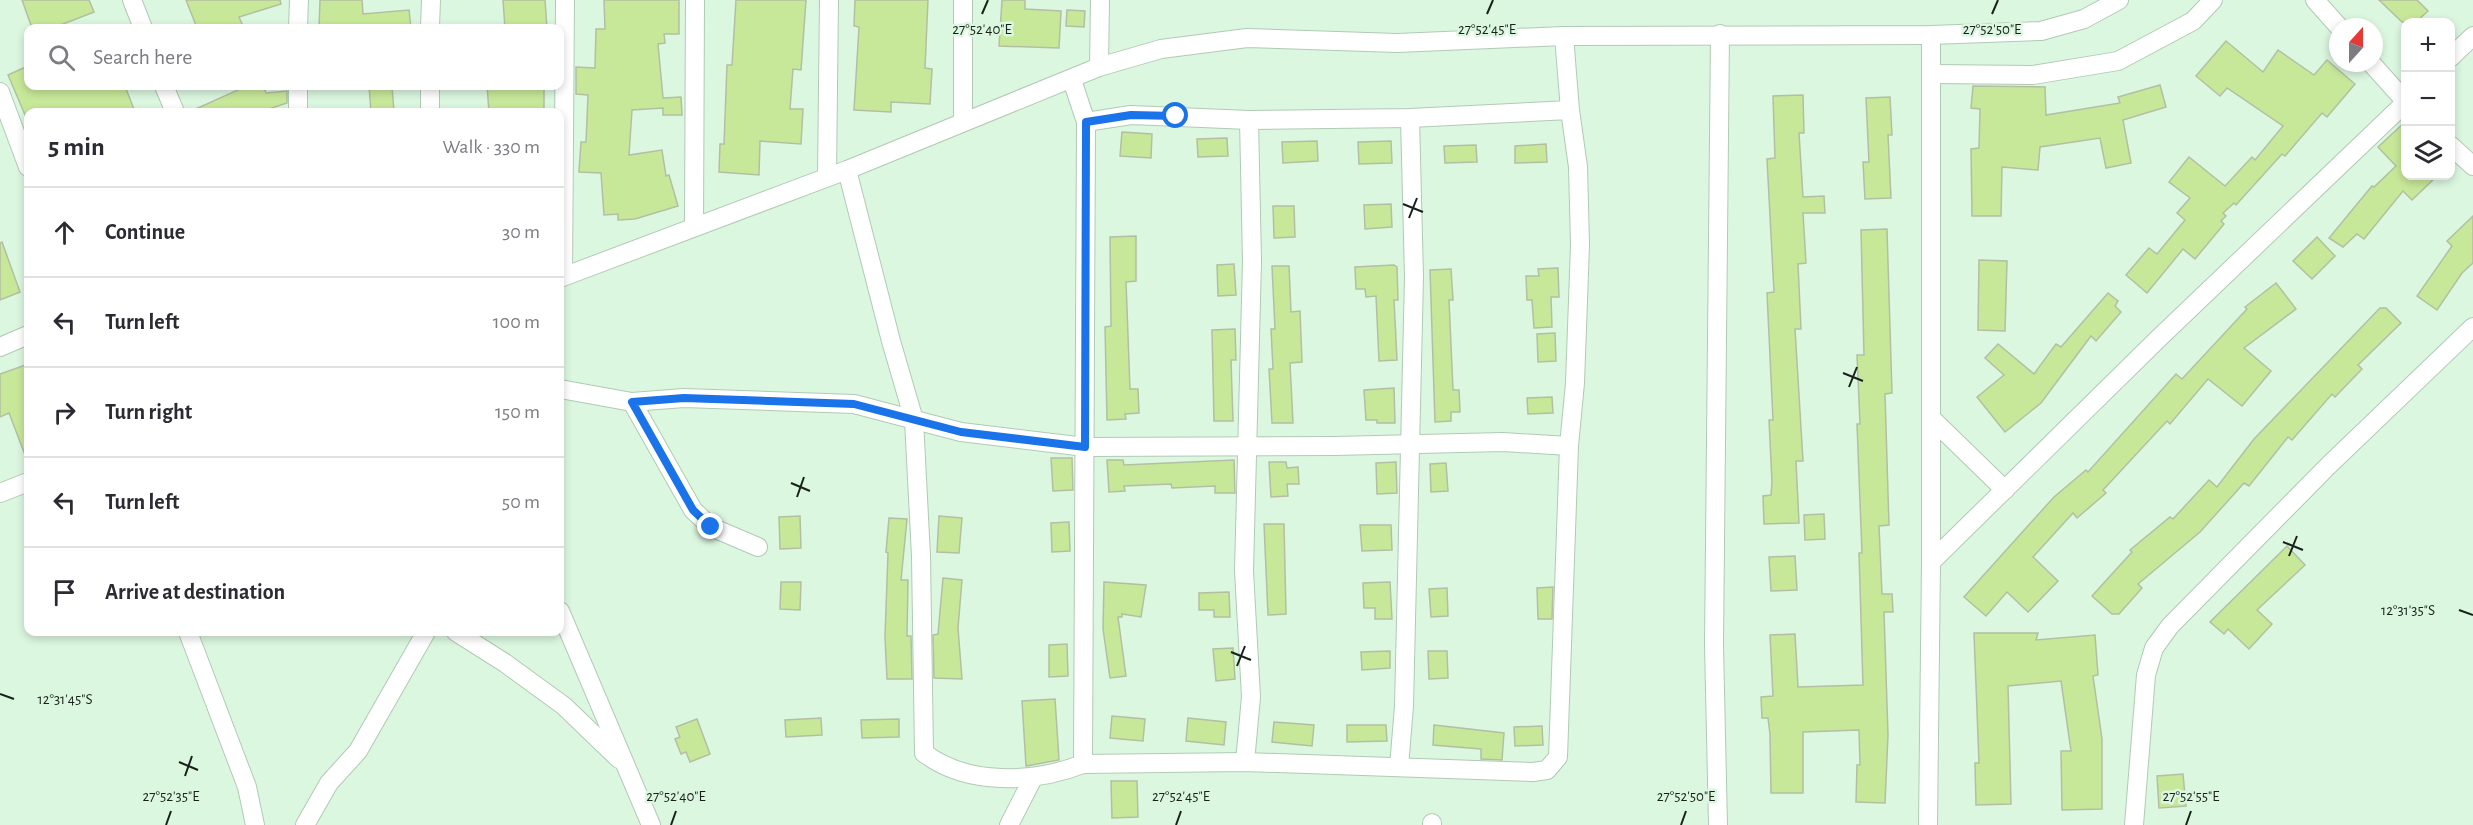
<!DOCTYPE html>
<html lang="en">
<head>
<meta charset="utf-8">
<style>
	body { margin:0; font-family:"Alegreya Sans",sans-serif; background:#f7f7f7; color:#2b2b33 }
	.controls { position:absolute; right:18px; top:18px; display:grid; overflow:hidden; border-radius:12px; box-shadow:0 3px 9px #0003 }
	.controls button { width:54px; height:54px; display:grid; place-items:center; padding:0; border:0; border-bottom:2px solid #e1e1e2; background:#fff; color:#2b2b33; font:30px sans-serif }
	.compass { position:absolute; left:2329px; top:18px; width:54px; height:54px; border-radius:50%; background:#fff; box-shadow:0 3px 9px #0003; rotate:21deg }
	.stop { position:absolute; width:18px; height:18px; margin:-14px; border:4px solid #1a73e8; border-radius:50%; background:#fff }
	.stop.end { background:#1a73e8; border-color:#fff; box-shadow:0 2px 6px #0008 }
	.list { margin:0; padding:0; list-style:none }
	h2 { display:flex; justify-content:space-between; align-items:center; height:78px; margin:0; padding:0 24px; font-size:26px }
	h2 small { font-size:20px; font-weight:400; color:#7c7c81 }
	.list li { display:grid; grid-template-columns:39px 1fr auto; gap:18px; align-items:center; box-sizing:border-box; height:90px; padding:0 24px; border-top:2px solid #e1e1e2 }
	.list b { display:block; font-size:22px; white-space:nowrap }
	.list em { font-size:20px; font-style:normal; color:#7c7c81 }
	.icon { flex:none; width:33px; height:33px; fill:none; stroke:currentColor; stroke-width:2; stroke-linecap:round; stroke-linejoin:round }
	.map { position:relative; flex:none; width:2473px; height:825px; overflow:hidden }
	.search { position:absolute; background:#fff; box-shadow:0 3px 9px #0003; left:24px; top:24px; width:540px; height:66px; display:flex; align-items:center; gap:15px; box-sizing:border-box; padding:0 21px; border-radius:12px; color:#7c7c81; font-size:22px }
	.panel { position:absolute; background:#fff; box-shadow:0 3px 9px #0003; left:24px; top:108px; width:540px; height:528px; border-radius:12px }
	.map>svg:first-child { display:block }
	.building { fill:#c8e899; stroke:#b3bfa3; stroke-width:1.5 }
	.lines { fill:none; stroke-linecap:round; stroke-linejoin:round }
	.street-casing { stroke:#b1cab4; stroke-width:20 }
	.street { stroke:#fff; stroke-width:18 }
	.route { stroke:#1a73e8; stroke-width:8 }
	.ticks { fill:none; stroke:#19221a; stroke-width:2 }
	.ticks-label { font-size:15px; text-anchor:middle; fill:#19221a; stroke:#dcf7e0; stroke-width:5; stroke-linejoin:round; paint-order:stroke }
</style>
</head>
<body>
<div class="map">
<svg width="2473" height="825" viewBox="0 0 2473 825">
	<rect width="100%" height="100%" fill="#dcf7e0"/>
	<!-- building -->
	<g class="building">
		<path d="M22,0H89L94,12L53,28H32Z"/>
		<path d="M186,0H280L281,4L239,17L244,28H197Z"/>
		<path d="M320,0H362L363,14L409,10L411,28H319Z"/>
		<path d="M503,0H545L547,28H505Z"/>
		<path d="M604,0H679V34H664L665,43L658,44L663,98L681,97L682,115H663V108L632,110L629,155L662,150L666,176L669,175L678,206L635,219L618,220V214L604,215L601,173L579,172L581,142H586L588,95L576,94V67L595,68L596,29H605Z"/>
		<path d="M736,0H806L801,70L793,69L790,109H803L801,144L760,141L759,175L719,172L720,144H724L727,65H732Z"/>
		<path d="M855,0H928L925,68L932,69L930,104L891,102V112L854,110L859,27L854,26Z"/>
		<path d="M1002,0H1025V9L1061,11L1059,48L999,46Z"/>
		<path d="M2379,0H2417L2428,11L2416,22H2402Z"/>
		<path d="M1067,10L1085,11L1084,27L1066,26Z"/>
		<path d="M2226,41L2263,72L2278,50L2314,75L2327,60L2355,84L2327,117L2322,113L2285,156L2282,154L2236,205L2234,203L2223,213L2226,216L2221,221L2224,224L2195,259L2183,249L2147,293L2126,275L2149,248L2157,254L2185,220L2177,213L2190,198L2169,182L2189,157L2225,186L2252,157L2255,160L2283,126L2227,88L2220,96L2196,76Z"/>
		<path d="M28,66V86H125L135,112H28V122L8,75Z"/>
		<path d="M2160,85L2166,107L2123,120L2131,163L2106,168L2100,138L2040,147L2038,170L2002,167L2001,216H1972L1971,149L1979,148L1980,109L1971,108L1973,86L2045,87L2046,115L2120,103L2118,97Z"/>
		<path d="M236,86H263L266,93L287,91V103L260,112H189L238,90Z"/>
		<path d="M369,86H392L394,112H371Z"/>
		<path d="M487,86H544V112H489Z"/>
		<path d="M1803,95L1804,133H1799L1803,197L1824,196L1825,213H1803L1806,263L1798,264L1801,329H1795L1803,461H1796L1799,523L1764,524L1763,496L1771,495L1772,482L1769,420H1773L1767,293L1774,292L1767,159L1775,158L1773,96Z"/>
		<path d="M1890,97L1892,135H1888L1891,198L1865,199L1863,162H1869L1866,98Z"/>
		<path d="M2406,121V176H2437L2412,200L2403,191L2364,239L2357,234L2343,247L2329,238L2372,186L2374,187L2396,166L2378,147Z"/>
		<path d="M1122,132L1152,134L1151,158L1120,156Z"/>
		<path d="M1227,138L1228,156L1198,157L1197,139Z"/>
		<path d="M1317,141L1318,161L1283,163L1282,142Z"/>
		<path d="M1391,141L1392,163L1359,164L1358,142Z"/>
		<path d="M1546,144L1547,162L1515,163V146Z"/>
		<path d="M1476,145L1477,162L1445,163L1444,146Z"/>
		<path d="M1391,204L1392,227L1365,229L1364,205Z"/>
		<path d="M1273,206H1294L1295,237L1274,238Z"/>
		<path d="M2473,216V263L2462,273L2437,310L2417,296L2452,246L2447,241Z"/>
		<path d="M1887,229L1892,393L1885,394L1889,525L1879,526L1882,594H1892L1893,612H1884L1888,735L1885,803L1856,802L1857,765H1860L1859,730L1803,732V793H1771L1770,734L1768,718H1762L1761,697L1773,696L1770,635L1795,634L1798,687L1863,685L1859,553H1862L1857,424H1860L1857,355H1864L1861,230Z"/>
		<path d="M1136,236V281L1126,282L1130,389H1138L1139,413L1125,414L1126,419L1107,420L1105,327L1111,326L1110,237Z"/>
		<path d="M2317,237L2335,256L2312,279L2293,261Z"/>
		<path d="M2,242L20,292L0,300V243Z"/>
		<path d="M1979,260L2007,261L2005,331L1978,330Z"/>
		<path d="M1234,264L1236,295L1218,296L1217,265Z"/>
		<path d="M1394,265L1397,267L1398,300H1394L1397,360L1379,361L1376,296L1366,297L1365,289H1356L1355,267Z"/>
		<path d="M1272,266H1289L1291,312L1300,311L1302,362L1290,363L1293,423H1272L1269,369H1273L1271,329H1275Z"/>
		<path d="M1558,268L1559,297H1551L1552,327L1534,328L1532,300H1527L1526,276H1539L1538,269Z"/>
		<path d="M1451,269L1453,300H1449L1453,390H1459L1460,412H1451V421L1435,422L1430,270Z"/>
		<path d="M2276,283L2296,309L2244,348L2271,371L2242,406L2208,379L2170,424L2167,421L2103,490L2106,493L2077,518L2073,513L2033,557L2058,581L2028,612L2007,592L1986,616L1964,597L2054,497L2086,470L2088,472L2176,374L2182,379L2247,309L2245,307Z"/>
		<path d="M2108,293L2118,301L2115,306L2121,312L2096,341L2091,336L2041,403L2005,432L1977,397L2004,375L1985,358L1998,344L2034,374L2056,344L2061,347Z"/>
		<path d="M2380,308H2386L2401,323L2358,365L2362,369L2335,397L2332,394L2292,440L2288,437L2249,486L2244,483L2200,532L2138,584L2142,588L2119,614H2112L2092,596L2132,552L2130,550L2170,517L2173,519L2209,480L2217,487L2254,439Z"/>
		<path d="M1235,329L1236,360H1231L1233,421H1214L1212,330Z"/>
		<path d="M1555,333L1556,361L1538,362L1537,334Z"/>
		<path d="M28,364V460H27L9,413L0,417V374Z"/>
		<path d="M1394,388L1395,423H1377V420H1366L1364,390Z"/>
		<path d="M1552,397L1553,413L1528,414L1527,398Z"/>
		<path d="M1051,458H1072L1073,490L1053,491Z"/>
		<path d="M1107,460H1123L1124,465L1234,460L1235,493H1215V486L1172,488L1171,484L1124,486L1125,491L1109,492Z"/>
		<path d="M1269,462H1286L1287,468L1298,467L1299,484H1287L1288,496L1271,497Z"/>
		<path d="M1396,462L1397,493L1377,494L1376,463Z"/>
		<path d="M1446,463L1448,491L1431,492L1430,464Z"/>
		<path d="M1824,514L1825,539L1805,540L1804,515Z"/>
		<path d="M800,516L801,548L780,549L779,517Z"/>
		<path d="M939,516L962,518L959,553L937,552Z"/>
		<path d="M889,518L907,519L901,580H908L907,636H911L912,679H887L885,637L888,553L886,552Z"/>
		<path d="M1069,522L1070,551L1052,552L1051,523Z"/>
		<path d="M1264,524H1284L1286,614L1268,615Z"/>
		<path d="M1360,525H1391L1392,550L1362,551Z"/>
		<path d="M2287,546L2305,565L2257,610L2272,624L2249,649L2228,629L2224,634L2210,622Z"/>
		<path d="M1795,556L1797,590L1771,591L1769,557Z"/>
		<path d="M943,578L962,580L958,628L962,679L934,678L933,635L938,634Z"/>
		<path d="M781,582H801L800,610L780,609Z"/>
		<path d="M1104,582L1146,585L1141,617L1122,614V617H1118L1126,676L1110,678L1103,629Z"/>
		<path d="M1390,582L1392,619H1375V608H1364L1363,583Z"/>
		<path d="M1553,587L1552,619H1538L1537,588Z"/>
		<path d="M1447,588L1448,616L1431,617L1429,589Z"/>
		<path d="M1229,592L1230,617H1214V610H1199V593Z"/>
		<path d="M1974,633H2038L2036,640L2095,635L2098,675L2093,676L2102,739V809L2062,810L2061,751H2071L2061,681L2008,686L2011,804L1976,805L1975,763H1979Z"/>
		<path d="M1067,644L1068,676L1049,677V645Z"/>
		<path d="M1233,648L1235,679L1216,681L1213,649Z"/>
		<path d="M1390,651V668L1362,670L1361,652Z"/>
		<path d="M1428,651H1447L1448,678L1429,679Z"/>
		<path d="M1055,699L1059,760L1026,766L1022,701Z"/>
		<path d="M1112,716L1145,719L1143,741L1110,738Z"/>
		<path d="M821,718L822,735L786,737L785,720Z"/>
		<path d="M1188,718L1226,722L1224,745L1186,741Z"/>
		<path d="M697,719L710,754L690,762L686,752L681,754L675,739L680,737L676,727Z"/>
		<path d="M899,719V737L862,738L861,720Z"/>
		<path d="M1274,722L1314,725L1312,746L1272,742Z"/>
		<path d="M1347,725H1386L1387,741L1347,742Z"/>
		<path d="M1434,725L1504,733L1502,760L1481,759V749L1433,745Z"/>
		<path d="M1542,726L1543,745L1515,746L1514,727Z"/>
		<path d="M2183,774L2186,806L2159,808L2157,776Z"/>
		<path d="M1111,781H1137L1138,817L1112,818Z"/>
	</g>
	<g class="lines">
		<!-- street casing -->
		<g class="street-casing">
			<g id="street">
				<path d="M132,0L143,28"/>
				<path d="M2315,0L2339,27"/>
				<path d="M298,28L299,0"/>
				<path d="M430,28L431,0"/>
				<path d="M1564,36L1570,110L1578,167L1580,245L1575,383L1569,446L1558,757L1547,770L1533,772L1245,762L1083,764L1086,122L1131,115L1249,120L1410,118L1570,110"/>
				<path d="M2450,58L2473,36"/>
				<path d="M2371,63L2406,102"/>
				<path d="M1099,67L1100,0"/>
				<path d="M1933,74L2033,75L2118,61L2193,21L2213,0"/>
				<path d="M1072,80L1086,122"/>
				<path d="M164,86L175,112"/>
				<path d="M0,92L28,167"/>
				<path d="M298,112V86"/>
				<path d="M430,112V86"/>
				<path d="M963,121V0"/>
				<path d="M2450,145L2473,166"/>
				<path d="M847,170L891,341L914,420L921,556L924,753C967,786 1034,783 1083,764"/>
				<path d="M827,176L829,0"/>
				<path d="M694,226L695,0"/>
				<path d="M563,276L565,0"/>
				<path d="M560,278L847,170L1099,67L1161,49L1247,38L1397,43L1564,36L1931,35L2041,31L2084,19L2119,0"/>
				<path d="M0,347L28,335"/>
				<path d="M560,389L632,402L684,398L854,404L961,432L1085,447L1334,446L1503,442L1569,446"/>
				<path d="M632,402L693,510L711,527L758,547"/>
				<path d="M1931,418L2005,490"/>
				<path d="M0,493L28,482"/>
				<path d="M1931,562L2159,338L2406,102"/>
				<path d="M560,611L651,825"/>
				<path d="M188,632L247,787L255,825"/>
				<path d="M456,632L505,663L564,706L619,759"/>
				<path d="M1245,762L1251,697L1244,571L1252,261L1249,120"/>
				<path d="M1399,767L1404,706L1414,277L1410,118"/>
				<path d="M305,825L329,783L358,751L426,632"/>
				<path d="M1009,825L1033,778"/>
				<path d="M1432,825V823"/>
				<path d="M1718,825L1714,645L1720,34"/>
				<path d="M1928,825L1931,562V35"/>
				<path d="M2134,825L2146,675L2154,648L2170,626L2329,465L2473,327"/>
			</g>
		</g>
		<!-- street -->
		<use href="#street" class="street"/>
	</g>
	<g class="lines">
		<!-- route -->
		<path class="route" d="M711,527L693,510L632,402L684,398L854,404L961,432L1085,447L1086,122L1131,115L1176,116"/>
	</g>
	<!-- ticks -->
	<path class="ticks" d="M982,14L988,0M1487,14L1493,0M1992,14L1998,0M1403,204L1423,212M1409,218L1417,198M1843,373L1863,381M1849,387L1857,367M791,483L810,491M797,497L804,477M2283,542L2303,550M2289,556L2297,536M2459,610L2473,615M1231,652L1251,660M1237,666L1245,646M0,694L14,699M179,762L198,770M185,776L192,756M166,825L171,811M671,825L676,811M1176,825L1181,811M1681,825L1686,811M2186,825L2191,811"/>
	<g class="ticks-label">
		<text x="982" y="34">27°52'40"E</text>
		<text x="1487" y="34">27°52'45"E</text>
		<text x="1992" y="34">27°52'50"E</text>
		<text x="2408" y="615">12°31'35"S</text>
		<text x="65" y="704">12°31'45"S</text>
		<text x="171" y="801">27°52'35"E</text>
		<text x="676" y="801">27°52'40"E</text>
		<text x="1181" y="801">27°52'45"E</text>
		<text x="1686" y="801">27°52'50"E</text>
		<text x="2191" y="801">27°52'55"E</text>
	</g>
</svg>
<div class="controls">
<button>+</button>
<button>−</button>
<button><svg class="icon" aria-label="layers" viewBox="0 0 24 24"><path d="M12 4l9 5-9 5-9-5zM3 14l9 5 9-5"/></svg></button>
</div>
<svg class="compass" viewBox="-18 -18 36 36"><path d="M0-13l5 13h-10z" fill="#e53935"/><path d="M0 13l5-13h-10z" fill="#7c7c81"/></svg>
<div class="stop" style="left:1176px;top:116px"></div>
<div class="stop end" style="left:711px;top:527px"></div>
<div class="search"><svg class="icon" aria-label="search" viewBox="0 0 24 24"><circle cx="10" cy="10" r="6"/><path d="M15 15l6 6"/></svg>Search here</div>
<section class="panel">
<h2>5 min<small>Walk · 330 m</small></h2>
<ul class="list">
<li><svg class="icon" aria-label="ahead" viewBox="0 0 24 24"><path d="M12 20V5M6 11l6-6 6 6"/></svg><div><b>Continue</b></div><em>30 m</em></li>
<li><svg class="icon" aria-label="left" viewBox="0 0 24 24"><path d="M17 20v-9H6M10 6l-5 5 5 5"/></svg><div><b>Turn left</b></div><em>100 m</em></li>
<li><svg class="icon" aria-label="right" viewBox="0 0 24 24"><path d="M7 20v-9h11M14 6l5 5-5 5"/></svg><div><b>Turn right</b></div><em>150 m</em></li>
<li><svg class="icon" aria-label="left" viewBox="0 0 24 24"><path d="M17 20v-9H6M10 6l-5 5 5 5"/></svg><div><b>Turn left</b></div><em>50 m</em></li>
<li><svg class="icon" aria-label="arrive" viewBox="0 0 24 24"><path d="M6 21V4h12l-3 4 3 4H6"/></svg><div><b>Arrive at destination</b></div></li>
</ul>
</section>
</div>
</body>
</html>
